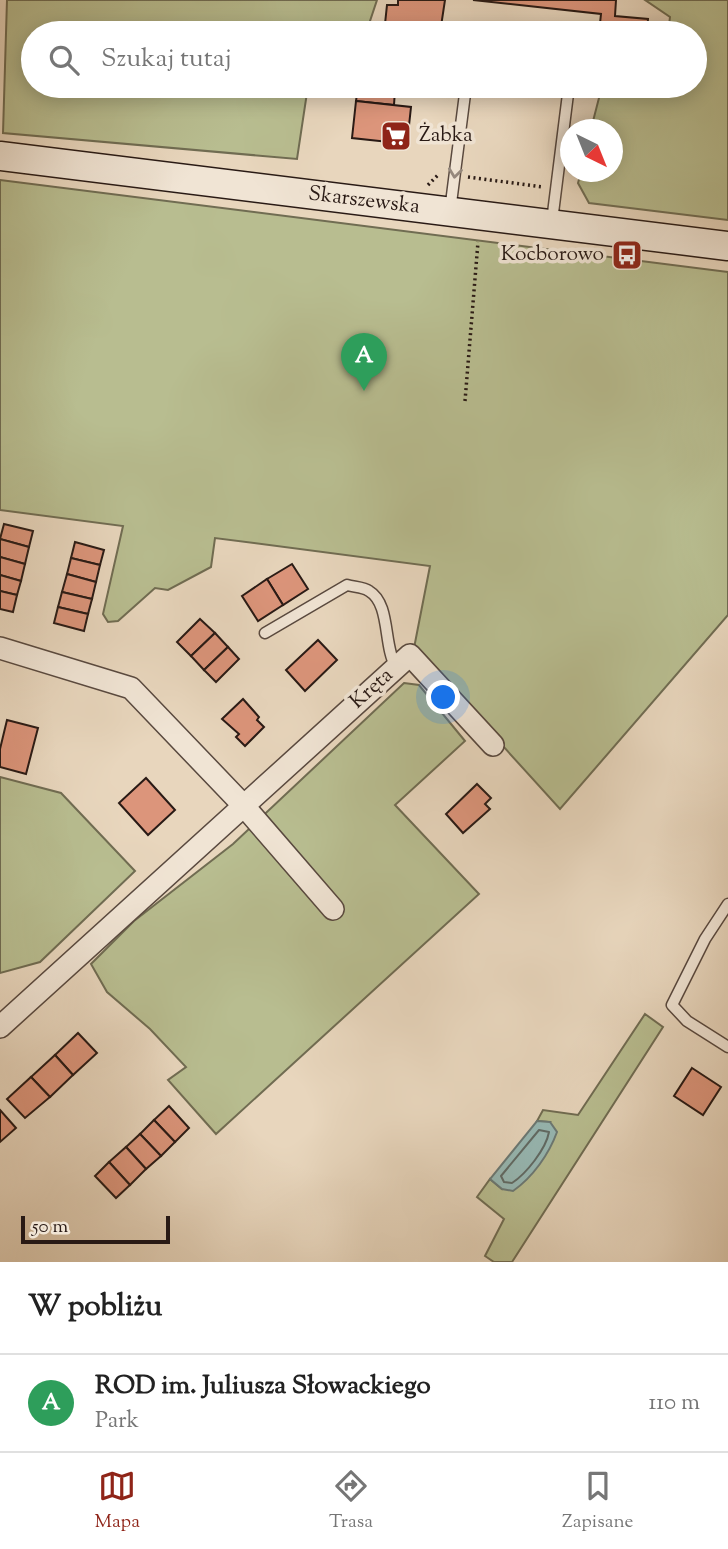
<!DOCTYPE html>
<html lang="pl">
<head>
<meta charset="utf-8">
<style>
	body { margin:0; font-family:"Sorts Mill Goudy",serif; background:#f2f2f2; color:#222 }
	.compass { position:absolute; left:560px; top:119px; width:63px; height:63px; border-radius:50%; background:#fff; box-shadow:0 4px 18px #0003; rotate:137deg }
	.scale { position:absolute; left:21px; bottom:18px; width:149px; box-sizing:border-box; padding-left:7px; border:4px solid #291a15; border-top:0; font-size:19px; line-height:24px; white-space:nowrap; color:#291a15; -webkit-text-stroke:5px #f0e4d4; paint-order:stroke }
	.you { position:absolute; left:444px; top:698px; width:24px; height:24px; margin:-18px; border:5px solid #fff; border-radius:50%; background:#1a73e8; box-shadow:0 0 0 10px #1a73e833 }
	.badge { display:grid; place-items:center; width:46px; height:46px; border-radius:50%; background:#8f2418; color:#fff; font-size:23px; font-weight:700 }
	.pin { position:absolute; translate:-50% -58px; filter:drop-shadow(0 2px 4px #0008) }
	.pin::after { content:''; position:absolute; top:37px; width:24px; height:21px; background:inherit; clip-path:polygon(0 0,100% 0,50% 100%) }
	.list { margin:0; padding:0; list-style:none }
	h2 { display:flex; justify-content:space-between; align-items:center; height:91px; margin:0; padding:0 28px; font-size:30px }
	h2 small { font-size:23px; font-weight:400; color:#767676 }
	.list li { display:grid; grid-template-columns:46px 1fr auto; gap:21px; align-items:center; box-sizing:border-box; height:98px; padding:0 28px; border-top:2px solid #e0e0e0 }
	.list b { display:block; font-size:26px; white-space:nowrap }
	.list p { margin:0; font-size:23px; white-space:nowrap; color:#767676 }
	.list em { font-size:23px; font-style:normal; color:#767676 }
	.icon { flex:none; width:38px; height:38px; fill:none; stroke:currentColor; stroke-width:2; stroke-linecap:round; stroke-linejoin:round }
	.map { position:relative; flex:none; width:728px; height:1262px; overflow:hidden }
	.search { position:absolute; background:#fff; box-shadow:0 4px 18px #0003; left:21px; right:21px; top:21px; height:77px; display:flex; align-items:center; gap:18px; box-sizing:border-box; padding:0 24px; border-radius:38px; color:#767676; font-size:26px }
	.sheet { height:189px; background:#fff }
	nav { display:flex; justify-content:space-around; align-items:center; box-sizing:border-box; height:98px; border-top:2px solid #e0e0e0; background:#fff; font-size:19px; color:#767676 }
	nav a { display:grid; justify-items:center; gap:4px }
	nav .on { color:#8f2418 }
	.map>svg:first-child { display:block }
	.green { fill:#b8bd90; stroke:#706c52; stroke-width:2 }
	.water { fill:#97b9b5; stroke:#6b7975; stroke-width:2 }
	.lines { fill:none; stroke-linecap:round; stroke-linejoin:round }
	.shore { stroke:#606a65; stroke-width:2 }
	.building { fill:#dc957b; stroke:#291a15; stroke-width:2 }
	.lane-casing { stroke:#59493f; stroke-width:13 }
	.street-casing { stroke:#59493f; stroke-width:24 }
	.secondary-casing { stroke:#291a15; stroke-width:31 }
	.path { stroke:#291a15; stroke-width:3.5; stroke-dasharray:2 3.5; stroke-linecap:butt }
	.lane { stroke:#f0e4d4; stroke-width:10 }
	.street { stroke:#f0e4d4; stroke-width:21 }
	.secondary { stroke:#f0e4d4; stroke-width:28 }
	.oneway { stroke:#96897e }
	.labels { text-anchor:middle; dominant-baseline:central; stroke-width:7; stroke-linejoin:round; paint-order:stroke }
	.poi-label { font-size:21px; fill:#291a15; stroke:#f0e4d4; text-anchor:start }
	.street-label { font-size:21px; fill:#291a15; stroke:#f0e4d4 }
</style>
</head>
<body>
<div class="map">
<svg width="728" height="1262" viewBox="0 0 728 1262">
	<rect width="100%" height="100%" fill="#e8d6bd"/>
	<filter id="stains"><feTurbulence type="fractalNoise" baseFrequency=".00286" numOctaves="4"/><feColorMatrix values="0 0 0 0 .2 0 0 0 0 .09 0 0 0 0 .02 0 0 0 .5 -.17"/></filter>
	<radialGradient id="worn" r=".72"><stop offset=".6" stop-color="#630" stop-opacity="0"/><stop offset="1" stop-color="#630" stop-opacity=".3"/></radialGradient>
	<!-- green -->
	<g class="green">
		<path d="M7,0H377L366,33H33V86H308L297,159L3,133Z"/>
		<path d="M645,0H728V220L589,203L578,183L581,172H612V130L591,129L600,94L660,96L662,86H695V33H668L670,17Z"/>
		<path d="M0,180L728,272V615L560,809L414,648L430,566L215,538L211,567L168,590L155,588L118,621L108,622L103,614L123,526L0,510Z"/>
		<path d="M404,683L419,685L465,741L395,805L479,894L216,1134L168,1080L186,1067L150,1029L107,992L91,964L134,921L233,844Z"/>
		<path d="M0,777L61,793L135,871L40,962L0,973Z"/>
		<path d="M645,1014L663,1027L512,1262H494L485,1256L504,1219L477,1197L490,1179L502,1189L550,1122L537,1121L543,1110L578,1115Z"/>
	</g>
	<!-- water -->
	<path class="water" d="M537,1121L550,1122L557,1132C549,1154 533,1177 513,1191L502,1189L490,1179Z"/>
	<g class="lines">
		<!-- shore -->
		<path class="shore" d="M539,1130L549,1132C546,1149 526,1174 512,1183L504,1182L501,1176Z"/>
	</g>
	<!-- building -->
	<g class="building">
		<path d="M398,0H445L440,33H394L395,27L385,24L387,5H398Z"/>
		<path d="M473,0H616L615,16L648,19L647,33H599L601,14Z"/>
		<path d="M358,86L395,90L394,105L356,101Z"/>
		<path d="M356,101L411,107L407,144L352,138Z"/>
		<path d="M4,524L33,531L29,547L0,539Z"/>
		<path d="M0,539L29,547L25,564L0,557Z"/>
		<path d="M75,542L104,550L100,565L71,558Z"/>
		<path d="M0,557L25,564L21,581L0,575Z"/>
		<path d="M71,558L100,565L96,582L67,574Z"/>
		<path d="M292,564L308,589L283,605L267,579Z"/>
		<path d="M67,574L96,582L92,599L62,592Z"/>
		<path d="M0,575L21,581L17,595L0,591Z"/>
		<path d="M267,579L283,605L258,621L242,596Z"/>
		<path d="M0,591L17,595L13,612L0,609Z"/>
		<path d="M62,592L92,599L88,614L58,607Z"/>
		<path d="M58,607L88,614L84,631L54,623Z"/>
		<path d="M200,619L215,633L191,656L177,642Z"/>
		<path d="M215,633L228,647L204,670L191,656Z"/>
		<path d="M318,640L337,660L305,691L286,670Z"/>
		<path d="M228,647L239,659L216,682L204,670Z"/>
		<path d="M243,699L259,717L257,720L264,727L245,746L236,737L239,734L222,719Z"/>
		<path d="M7,720L38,728L26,774L0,767V749Z"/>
		<path d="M146,778L175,810L148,835L119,803Z"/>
		<path d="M477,784L491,798L485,804L490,809L463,833L446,814Z"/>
		<path d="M78,1033L97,1053L73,1075L55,1055Z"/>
		<path d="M55,1055L73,1075L50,1097L31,1077Z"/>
		<path d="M692,1068L721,1087L703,1115L674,1096Z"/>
		<path d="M31,1077L50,1097L25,1118L7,1099Z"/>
		<path d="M169,1106L189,1128L175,1142L154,1120Z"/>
		<path d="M0,1110L16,1128L0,1142Z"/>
		<path d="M154,1120L175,1142L161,1156L140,1134Z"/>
		<path d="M140,1134L161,1156L146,1169L126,1147Z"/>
		<path d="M126,1147L146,1169L130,1185L109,1162Z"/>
		<path d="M109,1162L130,1185L116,1198L95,1176Z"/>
	</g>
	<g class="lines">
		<!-- lane casing -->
		<g class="lane-casing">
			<g id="lane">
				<path d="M472,33L473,29L507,33"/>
				<path d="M450,211L466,86"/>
				<path d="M552,221L569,86"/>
				<path d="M265,633L347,585C354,587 364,587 369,591C391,604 383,646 396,667"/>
				<path d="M728,904L705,939L672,1005L687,1021L728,1047"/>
			</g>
		</g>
		<!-- street casing -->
		<g class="street-casing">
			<g id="street">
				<path d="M0,648L131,688L243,805L333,909"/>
				<path d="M0,1027L410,655L493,745"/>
			</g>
		</g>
		<!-- secondary casing -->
		<g class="secondary-casing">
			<path id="secondary" d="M0,156L728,246"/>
		</g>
		<!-- path -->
		<g class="path">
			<path d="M468,177L543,187"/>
			<path d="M428,185L439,174"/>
			<path d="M465,401L478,242"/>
		</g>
		<!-- lane -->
		<use href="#lane" class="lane"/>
		<!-- street -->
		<use href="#street" class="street"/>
		<!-- secondary -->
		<use href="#secondary" class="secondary"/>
	</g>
	<!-- one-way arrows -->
	<defs><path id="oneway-chevron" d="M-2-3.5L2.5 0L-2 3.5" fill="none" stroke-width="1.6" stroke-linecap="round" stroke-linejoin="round" transform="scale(1.75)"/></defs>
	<use class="oneway" href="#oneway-chevron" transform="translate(455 173) rotate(97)"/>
	<!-- icons -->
	<defs>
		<g id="supermarket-square" transform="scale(1.575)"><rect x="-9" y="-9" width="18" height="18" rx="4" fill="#8f2418" stroke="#f0e4d4"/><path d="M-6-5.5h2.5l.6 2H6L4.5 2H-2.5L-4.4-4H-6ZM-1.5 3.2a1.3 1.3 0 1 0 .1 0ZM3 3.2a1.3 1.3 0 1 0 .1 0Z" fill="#fff"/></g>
		<g id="bus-square" transform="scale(1.575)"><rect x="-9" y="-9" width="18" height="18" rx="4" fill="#8f2418" stroke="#f0e4d4"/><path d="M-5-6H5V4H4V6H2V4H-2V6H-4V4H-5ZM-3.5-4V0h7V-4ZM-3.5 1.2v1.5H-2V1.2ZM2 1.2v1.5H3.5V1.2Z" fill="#fff"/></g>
	</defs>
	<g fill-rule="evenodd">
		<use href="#supermarket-square" x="396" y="136"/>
		<use href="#bus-square" x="627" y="255"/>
	</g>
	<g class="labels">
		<!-- poi labels -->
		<g class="poi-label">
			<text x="419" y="136">Żabka</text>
			<text x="604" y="255" text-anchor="end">Kocborowo</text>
		</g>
		<!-- street labels -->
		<g class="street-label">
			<text transform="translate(364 201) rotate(7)">Skarszewska</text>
			<text transform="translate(372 689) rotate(-42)">Kręta</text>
		</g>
	</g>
	<rect width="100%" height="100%" filter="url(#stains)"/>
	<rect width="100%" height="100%" fill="url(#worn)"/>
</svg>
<svg class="compass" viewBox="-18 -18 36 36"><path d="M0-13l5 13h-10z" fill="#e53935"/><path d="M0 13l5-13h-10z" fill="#767676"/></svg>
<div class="scale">50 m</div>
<div class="you"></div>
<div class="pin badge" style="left:364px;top:391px;background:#2e9e5b">A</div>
<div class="search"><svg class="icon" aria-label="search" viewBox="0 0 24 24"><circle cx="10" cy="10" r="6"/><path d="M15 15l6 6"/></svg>Szukaj tutaj</div>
</div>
<section class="sheet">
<h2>W pobliżu<small></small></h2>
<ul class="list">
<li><span class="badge" style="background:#2e9e5b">A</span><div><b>ROD im. Juliusza Słowackiego</b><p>Park</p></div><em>110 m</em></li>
</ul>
</section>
<nav>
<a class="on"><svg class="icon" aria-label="map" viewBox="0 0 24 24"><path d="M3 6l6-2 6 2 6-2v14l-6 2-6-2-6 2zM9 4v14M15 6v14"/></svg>Mapa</a>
<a><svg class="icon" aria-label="directions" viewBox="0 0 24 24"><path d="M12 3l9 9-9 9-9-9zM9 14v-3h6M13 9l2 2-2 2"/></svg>Trasa</a>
<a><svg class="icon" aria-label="saved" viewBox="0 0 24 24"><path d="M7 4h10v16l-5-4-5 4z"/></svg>Zapisane</a>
</nav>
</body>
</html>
